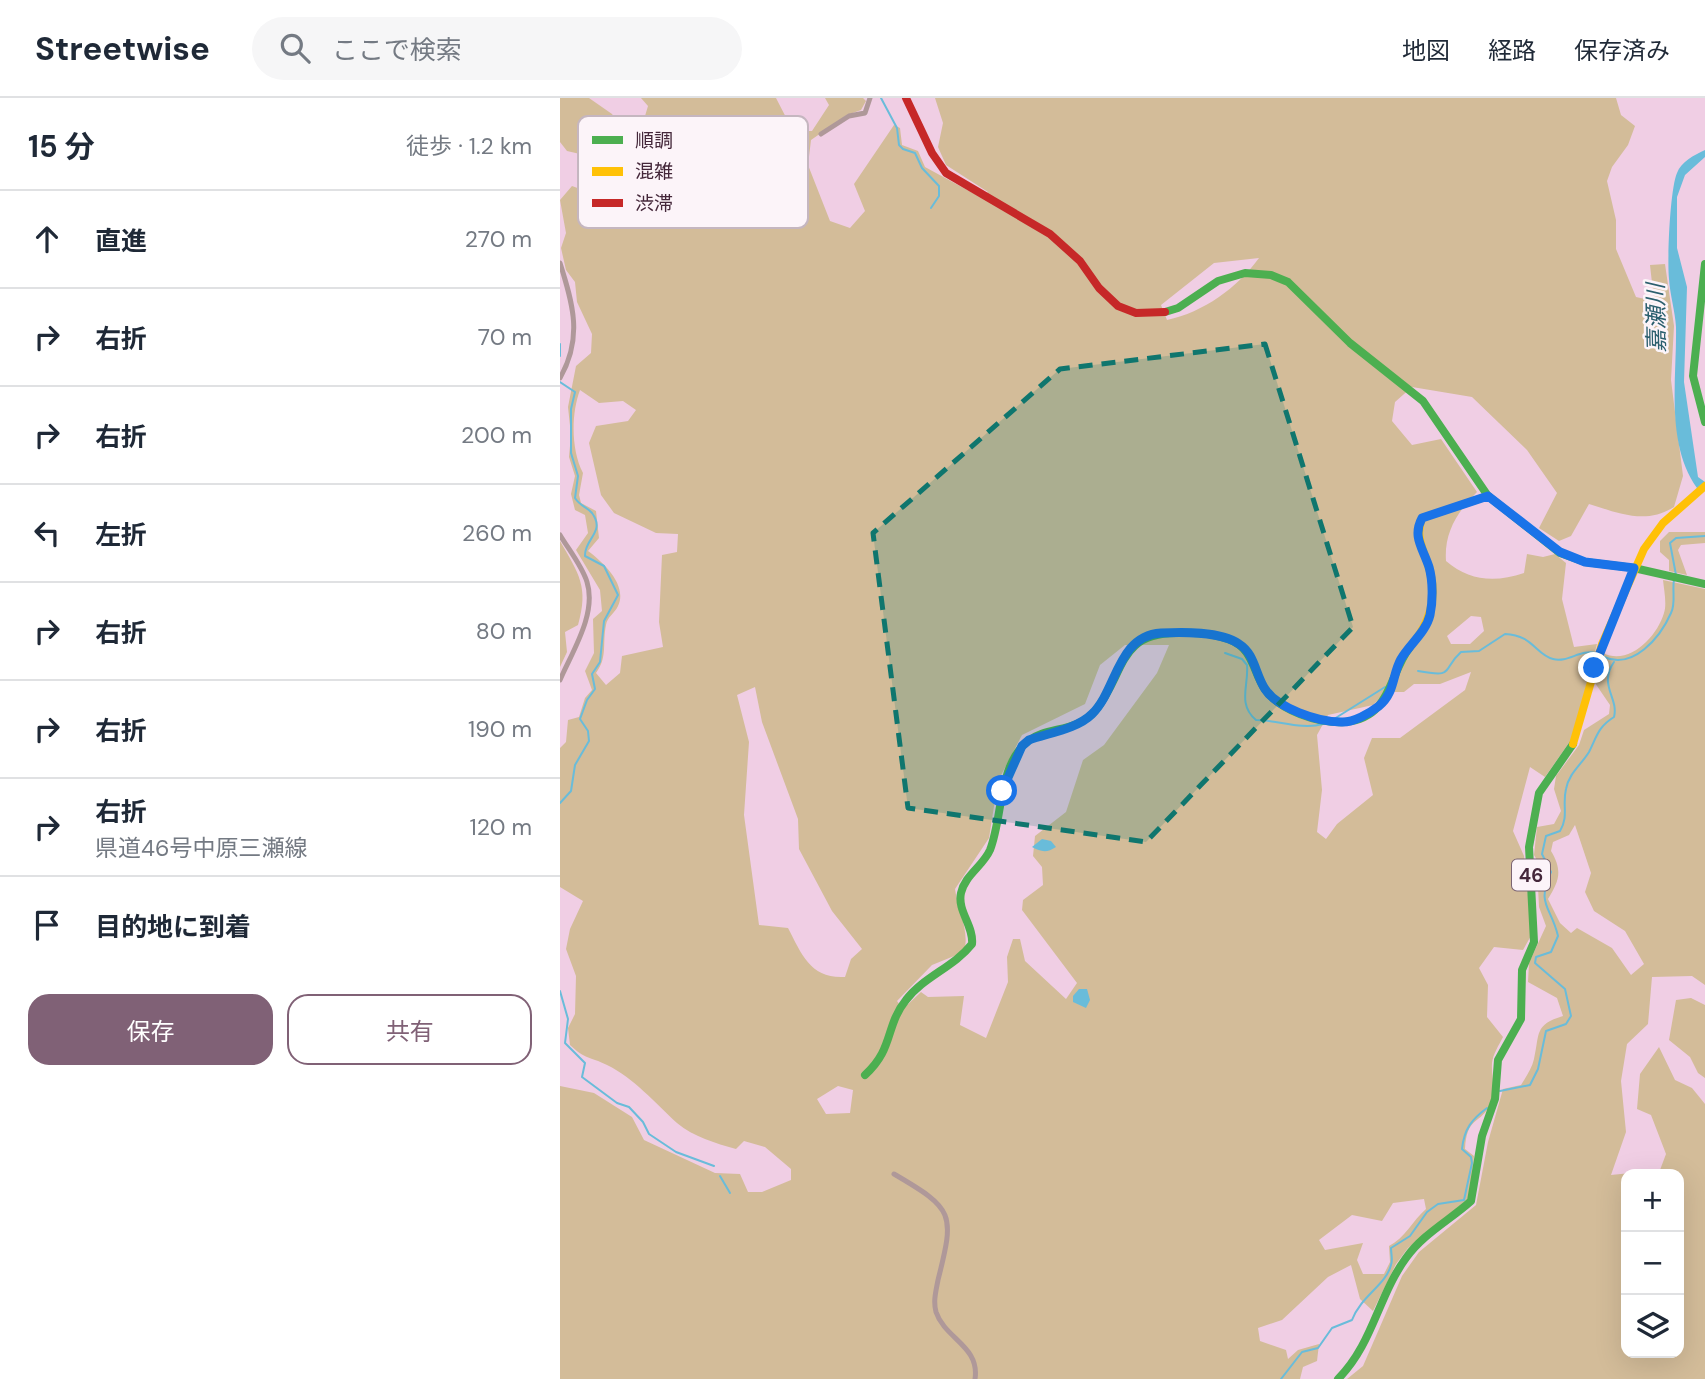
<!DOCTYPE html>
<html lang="ja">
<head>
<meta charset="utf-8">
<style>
	body { margin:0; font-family:"DM Sans","Noto Sans JP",sans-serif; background:#f6f6f7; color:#1f2937 }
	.controls { position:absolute; right:21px; bottom:21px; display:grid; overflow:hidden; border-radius:14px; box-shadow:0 7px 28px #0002 }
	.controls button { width:63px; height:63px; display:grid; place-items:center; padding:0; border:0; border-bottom:2px solid #e0e1e3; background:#fff; color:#1f2937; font:35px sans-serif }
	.stop { position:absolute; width:21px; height:21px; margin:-16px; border:5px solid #1a73e8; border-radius:50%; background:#fff }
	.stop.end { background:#1a73e8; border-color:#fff; box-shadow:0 2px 7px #0008 }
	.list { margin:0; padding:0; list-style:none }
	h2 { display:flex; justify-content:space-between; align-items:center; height:91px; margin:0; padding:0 28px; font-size:30px }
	h2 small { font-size:23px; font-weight:400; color:#747a83 }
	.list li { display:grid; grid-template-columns:46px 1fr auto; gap:21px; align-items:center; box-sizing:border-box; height:98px; padding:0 28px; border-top:2px solid #e0e1e3 }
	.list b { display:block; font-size:26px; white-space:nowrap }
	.list p { margin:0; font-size:23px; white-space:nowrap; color:#747a83 }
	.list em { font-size:23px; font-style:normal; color:#747a83 }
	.actions { display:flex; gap:14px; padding:21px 28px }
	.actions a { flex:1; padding:16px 0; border:2px solid #806176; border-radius:21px; text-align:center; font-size:24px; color:#806176 }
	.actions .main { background:#806176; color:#fff }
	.icon { flex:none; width:38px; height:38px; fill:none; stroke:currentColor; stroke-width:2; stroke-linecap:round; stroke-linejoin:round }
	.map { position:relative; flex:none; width:1145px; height:1281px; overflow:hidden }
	header { display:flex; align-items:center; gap:42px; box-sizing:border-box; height:98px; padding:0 35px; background:#fff; border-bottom:2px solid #e0e1e3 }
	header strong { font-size:33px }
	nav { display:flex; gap:38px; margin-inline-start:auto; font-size:24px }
	.search { width:490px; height:63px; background:#f6f6f7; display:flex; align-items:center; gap:18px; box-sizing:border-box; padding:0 24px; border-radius:38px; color:#747a83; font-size:26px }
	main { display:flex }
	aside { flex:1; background:#fff }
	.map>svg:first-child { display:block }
	.green { fill:#d3bc99; fill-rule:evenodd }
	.water { fill:#69bcda }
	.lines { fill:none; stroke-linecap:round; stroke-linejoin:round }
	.stream { stroke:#69bcda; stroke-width:2 }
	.street { stroke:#af9899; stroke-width:5 }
	.fast { stroke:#4caf50; stroke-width:8 }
	.slow { stroke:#ffc107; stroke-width:8 }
	.jam { stroke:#c62828; stroke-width:8 }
	.route { stroke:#1a73e8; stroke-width:9 }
	.marked { fill:#0f766e; fill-opacity:0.2; stroke:#0f766e; stroke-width:5; stroke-dasharray:14 9; stroke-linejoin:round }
	.labels { text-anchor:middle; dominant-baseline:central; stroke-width:5; stroke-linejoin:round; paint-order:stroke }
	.shield { fill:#fcf4f9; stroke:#7b6473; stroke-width:2 }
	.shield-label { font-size:19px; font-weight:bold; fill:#44273a }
	.water-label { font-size:23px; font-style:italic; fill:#2b5f6e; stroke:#fcf4f9 }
	.key { fill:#fcf4f9; stroke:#c5b6c0; stroke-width:2 }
	.key-label { font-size:19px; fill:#44273a }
</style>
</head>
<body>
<header>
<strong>Streetwise</strong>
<div class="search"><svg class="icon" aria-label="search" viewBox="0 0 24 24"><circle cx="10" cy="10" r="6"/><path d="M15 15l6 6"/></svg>ここで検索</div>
<nav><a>地図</a><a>経路</a><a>保存済み</a></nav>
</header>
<main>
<aside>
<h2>15 分<small>徒歩 · 1.2 km</small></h2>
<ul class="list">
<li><svg class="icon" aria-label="ahead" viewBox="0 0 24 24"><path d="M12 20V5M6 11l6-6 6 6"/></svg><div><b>直進</b></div><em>270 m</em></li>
<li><svg class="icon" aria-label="right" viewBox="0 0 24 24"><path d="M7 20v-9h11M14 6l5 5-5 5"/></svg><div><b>右折</b></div><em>70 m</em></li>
<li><svg class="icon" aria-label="right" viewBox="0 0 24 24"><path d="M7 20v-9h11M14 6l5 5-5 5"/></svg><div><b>右折</b></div><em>200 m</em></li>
<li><svg class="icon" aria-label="left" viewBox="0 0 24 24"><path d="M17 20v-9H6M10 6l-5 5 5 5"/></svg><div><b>左折</b></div><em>260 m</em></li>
<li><svg class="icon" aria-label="right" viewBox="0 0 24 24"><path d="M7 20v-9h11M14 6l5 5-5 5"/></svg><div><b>右折</b></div><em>80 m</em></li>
<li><svg class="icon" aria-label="right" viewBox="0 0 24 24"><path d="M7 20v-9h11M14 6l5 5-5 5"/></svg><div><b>右折</b></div><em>190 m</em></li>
<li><svg class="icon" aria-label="right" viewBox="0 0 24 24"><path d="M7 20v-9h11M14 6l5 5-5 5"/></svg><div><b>右折</b><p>県道46号中原三瀬線</p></div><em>120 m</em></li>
<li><svg class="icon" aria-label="arrive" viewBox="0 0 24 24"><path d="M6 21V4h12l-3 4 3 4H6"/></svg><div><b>目的地に到着</b></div></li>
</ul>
<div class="actions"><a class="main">保存</a><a>共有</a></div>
</aside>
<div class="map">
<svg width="1145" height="1281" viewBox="0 0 1145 1281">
	<rect width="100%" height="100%" fill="#f0cee4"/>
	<!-- green -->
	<g class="green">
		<path d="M0,0H29L52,16L62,31L79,38L88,8L81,0H216L233,33H252L269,7L265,0H303L306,3L301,12L287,17L251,42L248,67L270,123L290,130L305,113L294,86L334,27L340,30L342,47L358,53L365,69L422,100L428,94L386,67L378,49L383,25L375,0H1056L1061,17L1075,28L1068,47L1052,69L1047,83L1056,122V151L1076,199L1094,203L1090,167L1105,166L1114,228L1111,282L1123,378L1114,409C1086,427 1058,415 1029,406L1011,438L999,443L979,430L997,395L967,352L912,299L852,289L835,304L832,323L852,347L881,341L917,394C897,414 884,435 886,463C909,483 935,485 964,475L967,456L983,459L995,456L1006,465L1002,501L1014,549L1037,546L1013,639L985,679L970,669L953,733L964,758L972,836L963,852L934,849L919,870L928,887L927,919L943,939C939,947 933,956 932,965C931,978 937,997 929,1009C918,1027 907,1019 905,1051L914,1058L910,1099L848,1150L836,1166L813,1213L800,1201L791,1167L768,1179L722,1222L698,1230L700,1243L726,1252L728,1261L738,1252L759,1246L757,1263L743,1269L740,1281H0V988L34,995L72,1019L84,1042L155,1075L180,1076L188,1094H202L231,1082V1071L205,1049L184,1043L176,1051C155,1045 134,1039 117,1025C95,1005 74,980 47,967C29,958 26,962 10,947L8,930L15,916L16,878L6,851L10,831L23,803L0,789V650L6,644L8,622L19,619L25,600L32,592L25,573L34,555L33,521L42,513L40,492L16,452L28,435L25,417L15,412L11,396L15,378L9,359L11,337L8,309L16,268L31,255L32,236L17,204L15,184L6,172L1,150L6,135L0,102L12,88L45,100L51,83L33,59L7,53L0,44ZM699,160C677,190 644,214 607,222L601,207L654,165ZM20,292L39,305L63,303L76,312L68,323L36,328L29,345L41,397L54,415L96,435L118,436L117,454L102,457L99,524L103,549L62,558L60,575L46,587L36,575C48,559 42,546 46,527C47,519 55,515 58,508C68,487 43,464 28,453L39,440L36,413L21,405L19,397L23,375C11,352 11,316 20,292ZM911,518L921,519L924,533L910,546H891L887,538ZM565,547H609L597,575L544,647L523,662L506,714L475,738L473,758L482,769L483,787L463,802L462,812L517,885L506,901L465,863L460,841H453L447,859L448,884L426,940L400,927L404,898L368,899L361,894L343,911L337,903L372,867L404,854C410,833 398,813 395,791L429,740L438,683L462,637L525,606L540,567ZM911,574L905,592L840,640H812L804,660L813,697L777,726L766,741L757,734L762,692L757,637L768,617L813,607L827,594H844L854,586H880ZM195,589L202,624L238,721L239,751L272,813L302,851L291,861L285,879C251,881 242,857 228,830L199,827L184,717L189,644L177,597ZM278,988L293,992L290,1015L266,1016L257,1001ZM864,1101L866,1111C853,1122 845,1140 829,1148L830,1164L824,1176H803L797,1162L803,1145L765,1152L759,1142L792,1117L822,1123L833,1105Z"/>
		<path d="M1109,434H1145V445L1121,447L1118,452L1127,477L1109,473V462L1100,454V443Z"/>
		<path d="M0,443C19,476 29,489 18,527L5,534L7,554L0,569Z"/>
		<path d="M1103,482L1145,491V887L1132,878L1092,879L1088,926L1067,946L1061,983L1066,1034L1051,1077L1100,1072L1106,1056L1091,1017L1077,1011L1080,976L1099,949L1115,982L1132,990L1145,1006V1281H787L803,1268L842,1178L859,1154L916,1107L928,1044L943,991L961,987C966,979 972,970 974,961C980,935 974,927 1003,918L997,900L968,884L969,865L986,828L979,809L978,789L981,769L974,757L977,729L994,726L1001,713L994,691L996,678L1019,647L1024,632L1049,616L1050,607L1035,585L1043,555C1069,568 1097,539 1104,515C1107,506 1104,492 1103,482ZM1015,727L1031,775L1025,794L1034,813L1065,833L1084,866L1071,877L1052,850L1017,830L1011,835L1000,825L988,801C999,783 1003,773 991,753L993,744L1009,737ZM1066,1076H1119V1255H1066Z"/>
		<path d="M1131,900L1145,907V980L1138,975L1130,959L1109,942L1116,902Z"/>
	</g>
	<!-- water -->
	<g class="water">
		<path d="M1145,52V59L1125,77L1117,99V150L1127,189L1124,284L1138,379L1145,384V392L1137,390C1105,345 1117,280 1116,229C1115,213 1110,197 1109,181C1107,162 1110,91 1117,75C1121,64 1134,57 1145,52Z"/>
		<path d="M482,741L491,743L496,749C487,755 481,754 472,749Z"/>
		<path d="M519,891H527L530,902L526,910L513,904V898Z"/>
	</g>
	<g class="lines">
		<!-- stream -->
		<g class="stream">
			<path d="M321,0L337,30L339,47L343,51L355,55L362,70L379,88V98L371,110"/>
			<path d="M0,246V258"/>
			<path d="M0,284L15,294L11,311V355L18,378L15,400C20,408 27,409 32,415C46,434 24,441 25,458L44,468L58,497L44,523L40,564L32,576L35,591L27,602L20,621L28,633L29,643L15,667L11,693L0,705"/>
			<path d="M1116,477L1110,445L1116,440L1145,438"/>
			<path d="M665,555L682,561L687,567C689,587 677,606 696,622C718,622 741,632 763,626"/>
			<path d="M1044,559C1073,572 1100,540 1111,515C1116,506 1112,492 1114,482"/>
			<path d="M858,573C896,580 881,572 901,554L919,553L945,536C973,537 976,557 993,561C1008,565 1020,551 1036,555"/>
			<path d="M774,621L825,589"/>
			<path d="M0,893L8,921L5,945L25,965L22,979L57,1005L69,1009L83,1024L89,1036L116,1054L154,1068"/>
			<path d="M940,993L970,987L978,971L986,933L1006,926L1011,918L1005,891L975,865L976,859L991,854L998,838C991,808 976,807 991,774L982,756L986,738L1000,733C1009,718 1002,707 1006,691C1009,675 1021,667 1029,654C1037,638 1038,629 1054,619C1059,600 1038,587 1054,564"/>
			<path d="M160,1078L170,1095"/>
			<path d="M721,1281L742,1254L758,1250L772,1230L792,1222C801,1198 826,1187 831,1167C833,1162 831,1156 831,1150L850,1138L867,1114L878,1106L904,1102L912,1065L911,1059L902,1051C904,1031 912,1021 927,1010"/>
		</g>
		<!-- street -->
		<g class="street">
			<path d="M261,36L289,18L305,15L310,0"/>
			<path d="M0,165C13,206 23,240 0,280"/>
			<path d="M0,437C9,452 22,468 27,484C37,516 12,554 0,582"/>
			<path d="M334,1076C394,1111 395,1115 378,1182C376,1193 373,1203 376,1214C385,1241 420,1248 415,1281"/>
		</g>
		<!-- fast -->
		<g class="fast">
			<path d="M1145,166L1133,278L1145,324"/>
			<path d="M605,214L618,210L658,183L685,175L711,177L728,184L790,245L863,303L928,398L1000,455L1025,464L1074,470L1145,486"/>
			<path d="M305,977C334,951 325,928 346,902C363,879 394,869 412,846C414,828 397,813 401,795C405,777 423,768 430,752C443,719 438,667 468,643C487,628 516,635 535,613C565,577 557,535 616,535C633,534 652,535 668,541C693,550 692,571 704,590C719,613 759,626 785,624C832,620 828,577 850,549"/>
			<path d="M778,1281C813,1246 818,1198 846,1160C863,1136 890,1122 911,1103L922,1038L935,1001L938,962L961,921L962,872L974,844L969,749L979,695L1013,646"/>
		</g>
		<!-- slow -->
		<g class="slow">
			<path d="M850,549C870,525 879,498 868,467C863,450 855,438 862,420L928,398"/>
			<path d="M1013,646L1042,546L1084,451L1103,425L1145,388"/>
		</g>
		<!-- jam -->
		<path class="jam" d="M346,0L372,55L386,75L490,136L520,163L539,190L558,208L576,215L605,214"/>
	</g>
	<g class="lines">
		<!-- route -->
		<path class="route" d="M442,693L462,648L469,642C488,635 517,631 532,616C557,592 557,538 601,535C623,534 660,533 679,546C695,556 695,576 705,591C717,610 758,624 781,624C793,625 810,615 819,608C835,595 832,577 841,561C850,546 866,534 870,517C873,503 873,483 869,469C863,450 852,439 862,420L928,398L1000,454L1025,464L1074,470L1034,570"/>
	</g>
	<!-- marked area -->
	<path class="marked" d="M705,246L793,529L586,744L348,710L313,435L500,271Z"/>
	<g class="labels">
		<!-- shield labels -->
		<rect class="shield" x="952" y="761.5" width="38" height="31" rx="5"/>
		<g class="shield-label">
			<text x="971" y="777">46</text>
		</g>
		<!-- water labels -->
		<g class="water-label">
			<text transform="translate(1096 220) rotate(-91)">嘉瀬川</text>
		</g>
	</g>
	<!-- legend -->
	<rect x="18" y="18" width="230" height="112" rx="10" class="key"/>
	<rect x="32" y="38" width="31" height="8" fill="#4caf50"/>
	<rect x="32" y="69" width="31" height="9" fill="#ffc107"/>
	<rect x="32" y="101" width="31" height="8" fill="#c62828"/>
	<g class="key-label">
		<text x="75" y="49">順調</text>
		<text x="75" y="80">混雑</text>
		<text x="75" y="112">渋滞</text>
	</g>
</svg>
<div class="controls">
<button>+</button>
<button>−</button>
<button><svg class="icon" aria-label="layers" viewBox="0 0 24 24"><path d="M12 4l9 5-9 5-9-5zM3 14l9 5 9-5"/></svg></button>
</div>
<div class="stop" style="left:442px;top:693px"></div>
<div class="stop end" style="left:1034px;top:570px"></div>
</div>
</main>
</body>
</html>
